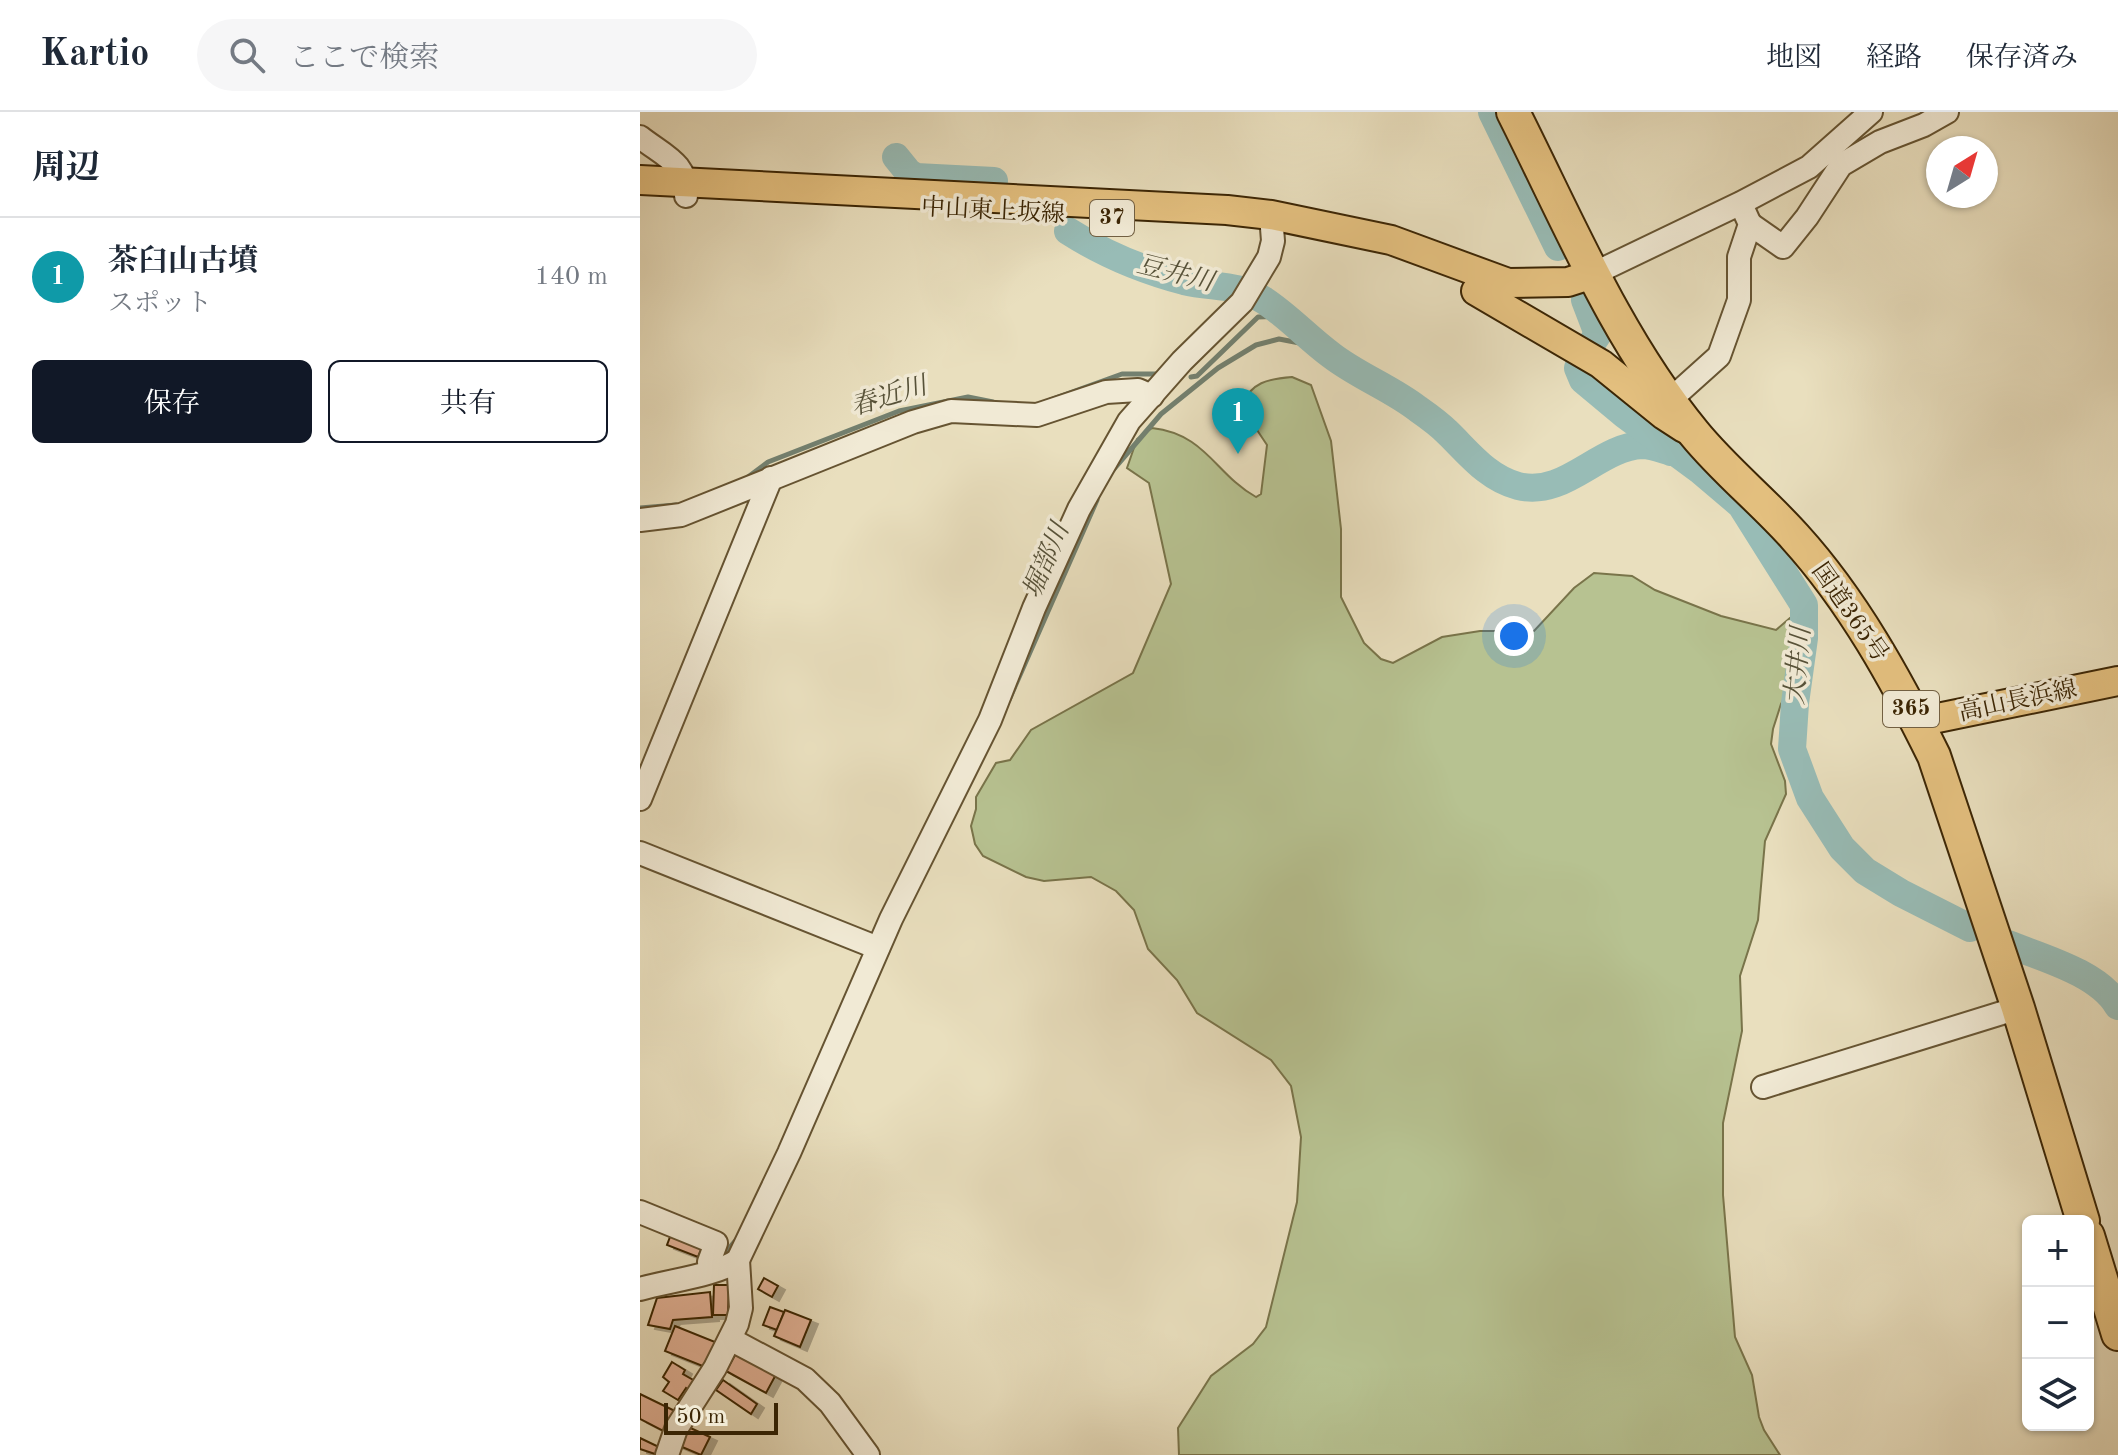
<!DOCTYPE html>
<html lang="ja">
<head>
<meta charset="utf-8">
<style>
	body { margin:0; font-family:"Old Standard TT","Noto Serif JP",serif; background:#f6f6f7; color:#1f2937 }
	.controls { position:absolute; right:24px; bottom:24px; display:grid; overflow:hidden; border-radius:12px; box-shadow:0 2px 6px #0004 }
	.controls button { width:72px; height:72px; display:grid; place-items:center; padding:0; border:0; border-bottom:2px solid #e0e1e3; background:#fff; color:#1f2937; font:40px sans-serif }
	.compass { position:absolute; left:1286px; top:24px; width:72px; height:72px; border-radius:50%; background:#fff; box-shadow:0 2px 6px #0004; rotate:37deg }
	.scale { position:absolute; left:24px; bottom:20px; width:114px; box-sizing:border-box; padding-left:8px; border:4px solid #3b2504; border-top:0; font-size:22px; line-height:28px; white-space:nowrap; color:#3b2504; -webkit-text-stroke:6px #f1ead5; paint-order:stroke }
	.you { position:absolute; left:874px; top:524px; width:28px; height:28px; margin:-20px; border:6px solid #fff; border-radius:50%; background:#1a73e8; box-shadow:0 0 0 12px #1a73e833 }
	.badge { display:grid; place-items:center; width:52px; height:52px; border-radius:50%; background:#111827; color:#fff; font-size:26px; font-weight:700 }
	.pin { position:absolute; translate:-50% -66px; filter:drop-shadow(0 2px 4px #0008) }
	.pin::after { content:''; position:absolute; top:42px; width:28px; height:24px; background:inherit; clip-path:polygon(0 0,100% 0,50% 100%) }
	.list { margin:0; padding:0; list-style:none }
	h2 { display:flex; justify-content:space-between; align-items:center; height:104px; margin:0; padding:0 32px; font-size:34px }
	h2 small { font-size:26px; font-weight:400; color:#747a83 }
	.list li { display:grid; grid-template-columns:52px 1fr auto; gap:24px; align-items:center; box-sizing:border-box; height:120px; padding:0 32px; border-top:2px solid #e0e1e3 }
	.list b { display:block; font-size:30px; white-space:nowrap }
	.list p { margin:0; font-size:26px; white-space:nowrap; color:#747a83 }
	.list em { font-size:26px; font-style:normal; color:#747a83 }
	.actions { display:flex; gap:16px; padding:24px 32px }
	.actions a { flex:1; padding:18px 0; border:2px solid #111827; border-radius:12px; text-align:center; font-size:28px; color:#111827 }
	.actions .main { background:#111827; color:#fff }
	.icon { flex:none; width:44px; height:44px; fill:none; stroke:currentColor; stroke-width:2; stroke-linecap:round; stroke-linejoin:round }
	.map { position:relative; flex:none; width:1478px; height:1343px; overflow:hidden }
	header { display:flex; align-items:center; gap:48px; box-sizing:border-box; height:112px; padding:0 40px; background:#fff; border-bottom:2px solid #e0e1e3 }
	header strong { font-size:38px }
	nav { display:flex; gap:44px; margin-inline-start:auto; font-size:28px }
	.search { width:560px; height:72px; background:#f6f6f7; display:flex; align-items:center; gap:20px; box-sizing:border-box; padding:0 28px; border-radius:44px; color:#747a83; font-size:30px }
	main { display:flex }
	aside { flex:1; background:#fff }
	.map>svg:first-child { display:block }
	.green { fill:#b7c291; stroke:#79744a; stroke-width:2 }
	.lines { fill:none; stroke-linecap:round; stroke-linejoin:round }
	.stream { stroke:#73806f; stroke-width:5 }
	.river { stroke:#98bcb6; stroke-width:28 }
	.building { fill:#e1b195; stroke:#3b2504; stroke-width:2; filter:url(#shadow) }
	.minor-casing { stroke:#665432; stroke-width:26 }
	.major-casing { stroke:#3b2504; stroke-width:32 }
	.highway-casing { stroke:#3b2504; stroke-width:36 }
	.minor { stroke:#f1ead5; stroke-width:22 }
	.major { stroke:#e4c07f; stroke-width:28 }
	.highway { stroke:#e4c07f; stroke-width:32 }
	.labels { text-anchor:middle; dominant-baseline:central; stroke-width:7; stroke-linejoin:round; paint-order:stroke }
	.shield { fill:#f1ead5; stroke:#726043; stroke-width:2 }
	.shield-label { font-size:22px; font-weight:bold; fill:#3b2504 }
	.street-label { font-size:24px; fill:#3b2504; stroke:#f1ead5 }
	.water-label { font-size:26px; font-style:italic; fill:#575239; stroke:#f1ead5 }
</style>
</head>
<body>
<header>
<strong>Kartio</strong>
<div class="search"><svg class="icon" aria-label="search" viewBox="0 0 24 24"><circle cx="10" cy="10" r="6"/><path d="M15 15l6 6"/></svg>ここで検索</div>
<nav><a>地図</a><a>経路</a><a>保存済み</a></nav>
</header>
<main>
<aside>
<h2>周辺<small></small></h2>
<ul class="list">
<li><span class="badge" style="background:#0f9aa8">1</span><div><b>茶臼山古墳</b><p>スポット</p></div><em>140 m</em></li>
</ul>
<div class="actions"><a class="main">保存</a><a>共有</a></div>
</aside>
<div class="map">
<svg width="1478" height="1343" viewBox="0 0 1478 1343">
	<defs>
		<filter id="shadow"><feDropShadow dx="7" dy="4" stdDeviation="0" flood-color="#0004"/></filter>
	</defs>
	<rect width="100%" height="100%" fill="#e9dfbe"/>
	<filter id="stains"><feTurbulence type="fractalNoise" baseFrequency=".0025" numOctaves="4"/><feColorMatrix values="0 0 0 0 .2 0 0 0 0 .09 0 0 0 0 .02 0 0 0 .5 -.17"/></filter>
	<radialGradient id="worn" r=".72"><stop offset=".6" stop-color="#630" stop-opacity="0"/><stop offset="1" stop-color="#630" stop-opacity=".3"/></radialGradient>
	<!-- green -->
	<path class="green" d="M652,265L671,273L691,329L701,417V485L724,531L741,547L753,551L802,525L840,519H894L934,476L954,461L992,464L1015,478L1081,504L1136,518L1150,506L1162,505L1172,513L1175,526L1171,543L1141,592L1133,617L1131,632L1145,669L1146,682L1125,729L1118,808L1100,864L1102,919L1083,1011V1083L1095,1225L1112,1263L1119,1305L1124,1318L1140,1343H539L538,1316L571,1264L613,1232L626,1215L657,1090L661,1025L651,974L631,948L557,901L537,868L508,837L494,798L476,779L451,765L404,769L386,765L343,744L335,732L331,714L336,697V685L356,651L370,648L391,618L493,561L531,472L509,371L487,356L497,327L512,316C566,322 575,362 616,385L621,382L627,333L601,294C611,270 628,267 652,265Z"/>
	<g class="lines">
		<!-- stream -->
		<g class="stream">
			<path d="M551,265L557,264L618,205L643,204"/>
			<path d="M410,288L482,262H520"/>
			<path d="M473,358L521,302L578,256L616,233L639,227L670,233L675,228"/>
			<path d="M108,365L128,350L259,299L328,285L353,290"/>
			<path d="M0,396L36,393"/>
			<path d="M369,588L457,388"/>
			<path d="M79,1148L96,1128"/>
		</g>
		<!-- river -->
		<g class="river">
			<path d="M852,0L918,135"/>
			<path d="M256,45L269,61L276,65L354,69"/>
			<path d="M428,119C464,142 502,158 544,169C574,176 597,171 625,189C649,205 668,226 691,243C718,264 751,276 778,297C788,304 798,311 807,320C828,340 847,366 878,374C925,386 958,335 1002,333C1012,333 1021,337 1031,340"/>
			<path d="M945,188L958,222L950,234"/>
			<path d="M938,256L943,268L985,303L1061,359L1101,393L1164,493V526L1155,591L1152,637L1170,686L1202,736L1225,759L1261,781L1330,816"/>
			<path d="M1368,832C1403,846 1459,861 1478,894"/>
		</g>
	</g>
	<!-- building -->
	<g class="building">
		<path d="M33,1117L65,1129L58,1145L27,1133Z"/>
		<path d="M124,1166L138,1174L132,1185L118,1177Z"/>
		<path d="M74,1173H89L88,1203H73Z"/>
		<path d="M70,1180L72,1205L33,1208L30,1217L8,1213L17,1186Z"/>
		<path d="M130,1195L144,1200L137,1218L123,1213Z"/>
		<path d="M145,1198L171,1208L160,1235L134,1224Z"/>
		<path d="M35,1214L80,1232L70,1257L25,1239Z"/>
		<path d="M99,1236L139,1257L126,1281L86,1259Z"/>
		<path d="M32,1250L45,1258L43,1262L55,1269L49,1279L46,1276L38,1288L23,1279L29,1270L23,1265Z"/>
		<path d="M83,1268L117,1292L111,1302L76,1278Z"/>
		<path d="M0,1282L39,1301L29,1322L0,1307Z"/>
		<path d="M44,1313L70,1325L61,1343L35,1332Z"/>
		<path d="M0,1326L21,1336L18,1343L0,1337Z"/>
	</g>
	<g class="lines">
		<!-- minor casing -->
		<g class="minor-casing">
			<g id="minor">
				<path d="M0,25C24,44 48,51 46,84"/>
				<path d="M1110,112L1143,135L1167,105L1201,53L1240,30L1284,13L1307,0"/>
				<path d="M953,162L1101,91L1169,55L1231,0"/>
				<path d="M1030,288L1079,244L1099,188V145L1110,112L1105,101"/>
				<path d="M0,408L41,403L273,310L311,299L397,303L466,280L498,278L512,284"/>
				<path d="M0,687L131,366"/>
				<path d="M0,741L238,836"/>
				<path d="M1123,975L1378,896"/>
				<path d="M0,1100L76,1131L69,1150L70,1159"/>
				<path d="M0,1177C27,1169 78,1163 98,1148L149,1041L251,807L350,608L394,496L439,397L489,309L542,249L602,190L629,145L633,129L631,103"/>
				<path d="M90,1227L165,1267L190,1291L228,1343"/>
				<path d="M27,1343L36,1317L75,1256L97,1212L101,1196L98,1148"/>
			</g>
		</g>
		<!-- major casing -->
		<g class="major-casing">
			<g id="major">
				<path d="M0,68L587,98L631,103L751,128L868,171L928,170L953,162"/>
				<path d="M836,179L961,252L1024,303L1044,316"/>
				<path d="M1278,610L1478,569"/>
			</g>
		</g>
		<!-- highway casing -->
		<g class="highway-casing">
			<g id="highway">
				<path d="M873,0C928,109 976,226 1054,321C1084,358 1123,389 1155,425C1213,489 1256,567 1294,644L1378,896L1443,1109"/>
				<path d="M1448,1124L1478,1222"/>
			</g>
		</g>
		<!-- minor -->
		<use href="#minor" class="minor"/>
		<!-- major -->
		<use href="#major" class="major"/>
		<!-- highway -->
		<use href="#highway" class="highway"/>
	</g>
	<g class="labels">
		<!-- shield labels -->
		<g class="shield">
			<rect x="450" y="88" width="44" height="36" rx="6"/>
			<rect x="1243" y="579" width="56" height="36" rx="6"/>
		</g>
		<g class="shield-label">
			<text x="472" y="106">37</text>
			<text x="1271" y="597">365</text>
		</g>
		<!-- street labels -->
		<g class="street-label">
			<text transform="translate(353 100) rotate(3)">中山東上坂線</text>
			<text transform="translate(1209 501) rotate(55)">国道365号</text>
			<text transform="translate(1378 590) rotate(-12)">高山長浜線</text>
		</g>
		<!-- water labels -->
		<g class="water-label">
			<text transform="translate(535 162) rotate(14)">豆井川</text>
			<text transform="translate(249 285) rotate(-17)">春近川</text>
			<text transform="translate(407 449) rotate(-67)">堀部川</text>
			<text transform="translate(1159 554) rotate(-85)">大井川</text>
		</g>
	</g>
	<rect width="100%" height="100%" filter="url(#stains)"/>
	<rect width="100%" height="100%" fill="url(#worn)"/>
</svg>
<div class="controls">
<button>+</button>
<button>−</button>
<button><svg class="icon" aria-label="layers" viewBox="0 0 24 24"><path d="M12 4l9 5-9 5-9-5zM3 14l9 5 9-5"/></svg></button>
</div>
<svg class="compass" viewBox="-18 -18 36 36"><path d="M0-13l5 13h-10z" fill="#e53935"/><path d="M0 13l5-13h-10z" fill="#747a83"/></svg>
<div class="scale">50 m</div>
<div class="you"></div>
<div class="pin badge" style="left:598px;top:342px;background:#0f9aa8">1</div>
</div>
</main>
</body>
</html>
